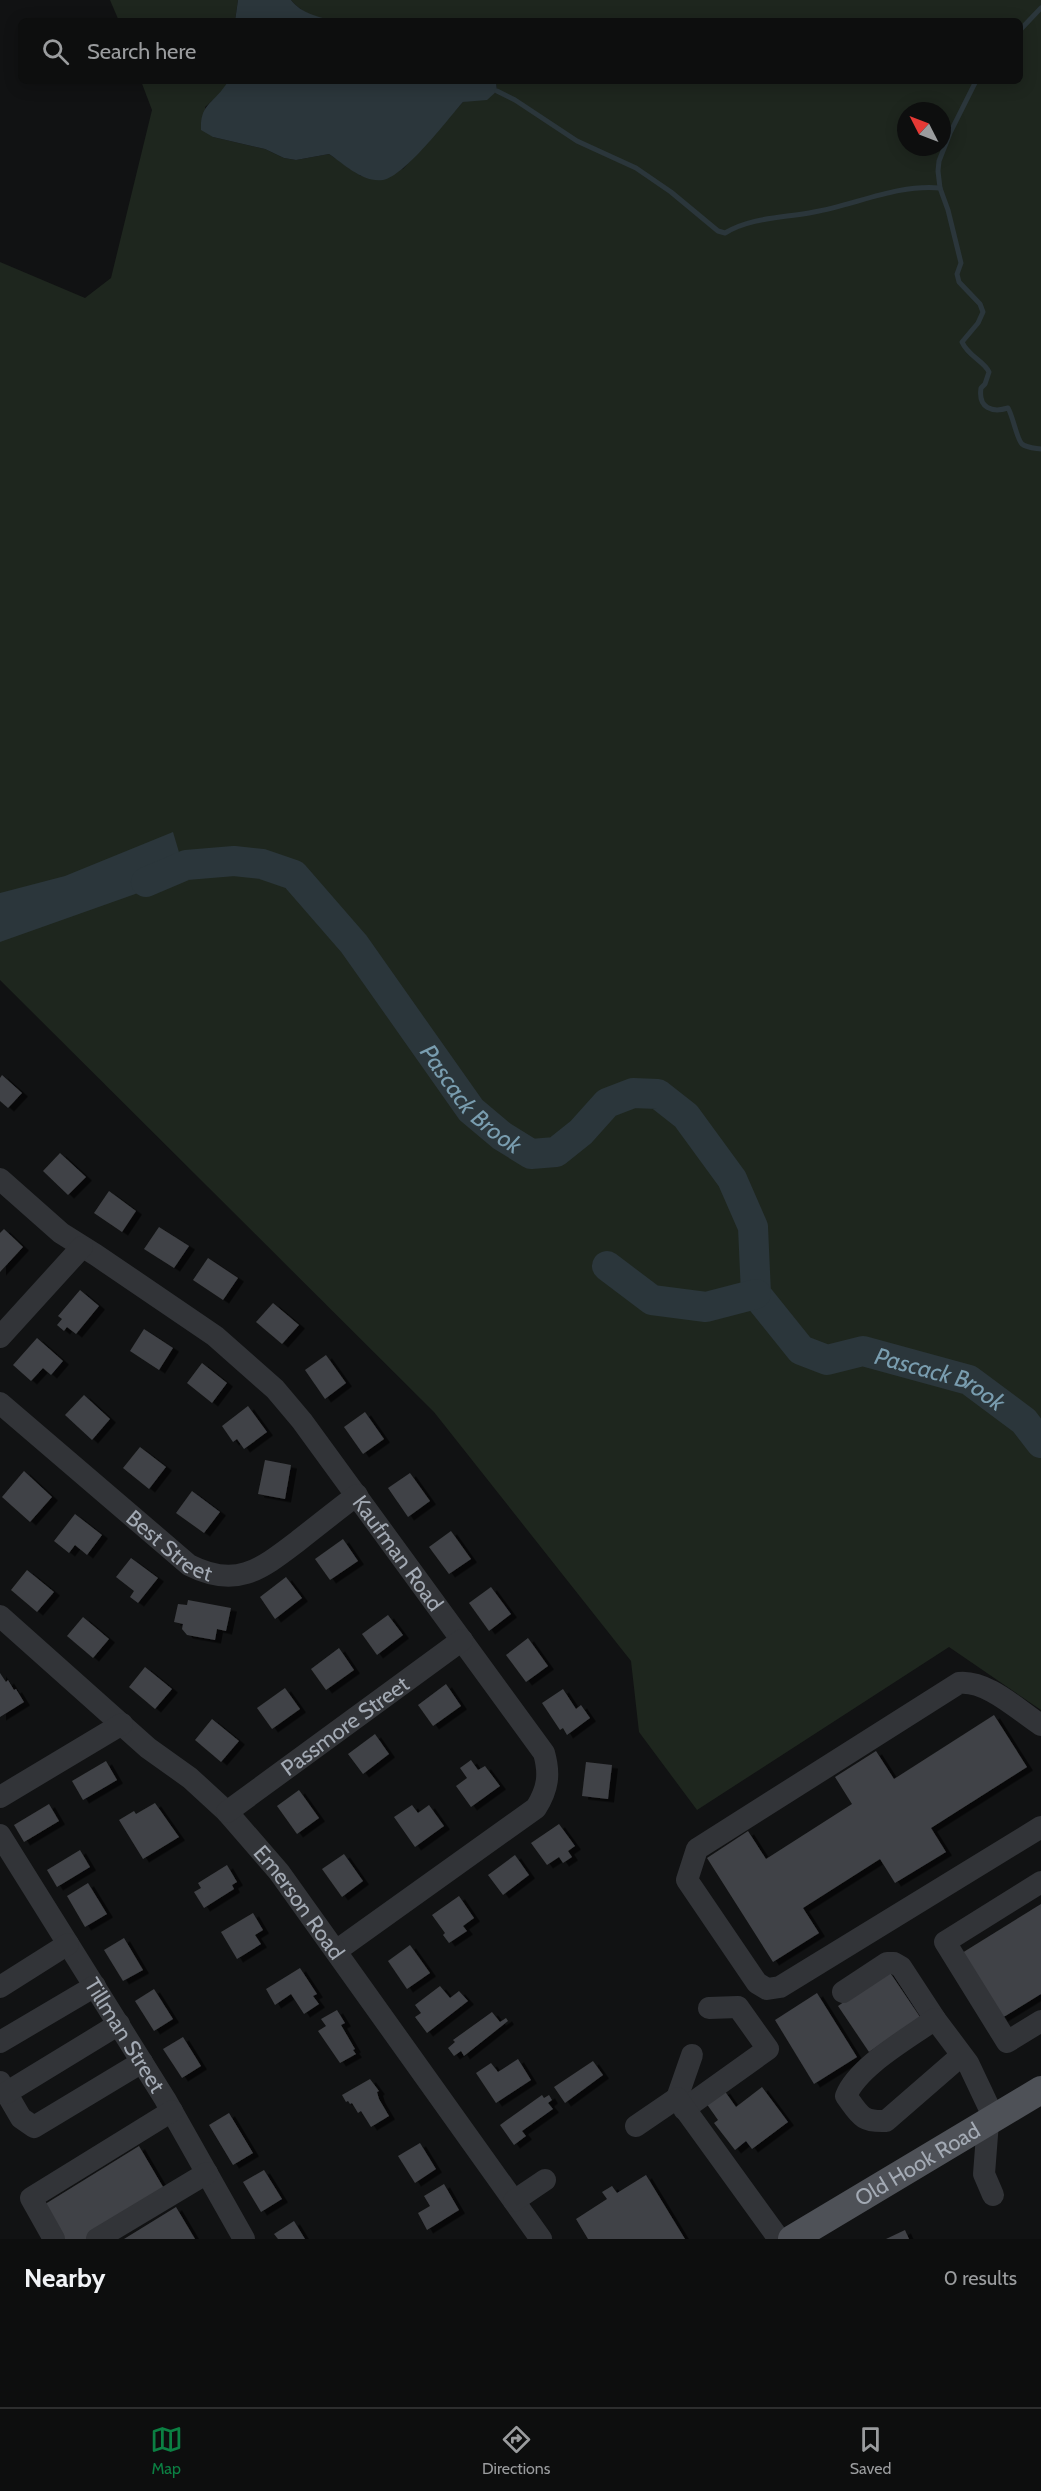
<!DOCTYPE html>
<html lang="en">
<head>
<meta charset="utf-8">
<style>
	body { margin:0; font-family:Cabin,sans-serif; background:#161717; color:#f1f3f6 }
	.compass { position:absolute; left:897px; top:102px; width:54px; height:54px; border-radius:50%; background:#0d0e0e; box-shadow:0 3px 15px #0003; rotate:312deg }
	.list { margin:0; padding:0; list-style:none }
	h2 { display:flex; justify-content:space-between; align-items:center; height:78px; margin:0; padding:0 24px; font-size:26px }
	h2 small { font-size:20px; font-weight:400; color:#9a9c9e }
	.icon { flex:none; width:33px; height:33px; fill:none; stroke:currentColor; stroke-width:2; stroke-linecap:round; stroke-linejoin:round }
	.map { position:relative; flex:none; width:1041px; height:2239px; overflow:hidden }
	.search { position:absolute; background:#0d0e0e; box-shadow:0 3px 15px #0003; left:18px; right:18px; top:18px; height:66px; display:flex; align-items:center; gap:15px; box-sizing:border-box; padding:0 21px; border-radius:9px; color:#9a9c9e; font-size:22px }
	.sheet { height:168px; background:#0d0e0e }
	nav { display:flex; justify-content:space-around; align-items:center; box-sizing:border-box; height:84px; border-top:2px solid #2d2e2e; background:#0d0e0e; font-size:16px; color:#9a9c9e }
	nav a { display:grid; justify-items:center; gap:3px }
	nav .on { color:#0b8043 }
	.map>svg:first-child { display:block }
	.green { fill:#1e261e; fill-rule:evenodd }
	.water { fill:#2b363b }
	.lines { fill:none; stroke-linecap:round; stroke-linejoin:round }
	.stream { stroke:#2b363b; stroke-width:5 }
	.river { stroke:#2b363b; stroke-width:30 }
	.building { fill:#404246; filter:url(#shadow) }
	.minor { stroke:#323438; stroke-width:22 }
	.major { stroke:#4e5157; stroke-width:28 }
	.labels { text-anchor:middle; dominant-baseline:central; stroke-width:5; stroke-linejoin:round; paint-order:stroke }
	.street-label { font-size:22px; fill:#a3aab4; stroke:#0c0d0e }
	.water-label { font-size:24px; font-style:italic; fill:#799daf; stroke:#0c0d0e }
</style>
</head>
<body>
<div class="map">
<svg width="1041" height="2239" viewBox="0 0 1041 2239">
	<defs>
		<filter id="shadow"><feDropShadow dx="6" dy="3.5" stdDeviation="0" flood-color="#0009"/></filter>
	</defs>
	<rect width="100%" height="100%" fill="#111213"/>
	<!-- green -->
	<g class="green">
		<path d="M110,0H238L235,21H119Z"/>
		<path d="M291,0H1041V1710L949,1647L697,1810L639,1732L631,1661L434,1412L0,980V262L85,298L111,278L152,110L141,81H228L222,92L205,107L213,137L265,149L284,158L296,160L329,154L361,176L403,169L463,102L497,91L496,81H1020V21H409C371,18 318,33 291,0ZM906,111H942V147H906Z"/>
	</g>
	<!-- water -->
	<g class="water">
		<path d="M238,0H291C302,14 319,17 335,21H235Z"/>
		<path d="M228,81H496L497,91L487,100L463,102C447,120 405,176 383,180C363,183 344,164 329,154L296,160L284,158L265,149L213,137L201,130C200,102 215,104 228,81Z"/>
		<path d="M173,832L186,876L0,942V893L65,876Z"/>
	</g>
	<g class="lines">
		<!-- stream -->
		<g class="stream">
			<path d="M1020,30L1041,8"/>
			<path d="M976,81L950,133L939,161L938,171L940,188L948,210L961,263L957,274L959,282L980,304L983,312L978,323L962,342C968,356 984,361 989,372L985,384L981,388C978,408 992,413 1008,408C1013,416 1017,440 1022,444C1027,448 1035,448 1041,449"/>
			<path d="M497,91L515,100L577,141L636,168L671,192L718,231L725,233C751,217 784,218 814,212C855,205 897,184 940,188"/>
		</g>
		<!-- river -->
		<g class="river">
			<path id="s1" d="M146,882L186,865L234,861L262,864L294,875L354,944L471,1110L502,1136L531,1154L556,1152L581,1132L607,1103L633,1093L658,1094L686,1116L732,1179L753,1227L756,1294L801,1350L827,1360L863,1351L969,1380L1024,1421L1041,1443"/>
			<path d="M607,1266L652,1300L706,1307L756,1294"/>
		</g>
	</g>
	<!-- building -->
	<g class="building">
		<path d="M2,1075L22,1093L8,1108L0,1101V1078Z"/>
		<path d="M60,1153L86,1177L68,1195L43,1171Z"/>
		<path d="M109,1191L136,1211L122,1232L94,1213Z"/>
		<path d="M159,1227L189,1246L174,1268L144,1249Z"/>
		<path d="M4,1229L23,1247L0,1272V1233Z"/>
		<path d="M208,1258L238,1278L223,1300L193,1280Z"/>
		<path d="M80,1290L99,1306L76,1334L67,1327L64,1331L57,1325L62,1319L58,1316Z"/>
		<path d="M273,1303L299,1325L282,1344L256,1322Z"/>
		<path d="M144,1329L173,1348L159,1370L130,1351Z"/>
		<path d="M37,1338L63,1361L51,1375L43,1368L31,1381L13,1365Z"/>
		<path d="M326,1355L346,1383L325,1399L305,1370Z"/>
		<path d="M202,1363L227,1383L212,1403L187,1383Z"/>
		<path d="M84,1395L110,1419L92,1440L65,1415Z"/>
		<path d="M248,1406L267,1432L244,1449L237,1439L233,1442L222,1426Z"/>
		<path d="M365,1412L384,1439L363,1454L344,1427Z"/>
		<path d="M140,1447L166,1467L149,1489L123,1468Z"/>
		<path d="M265,1460L291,1465L285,1499L258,1494Z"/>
		<path d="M24,1471L52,1497L30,1522L2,1497Z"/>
		<path d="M410,1473L430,1501L408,1517L388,1488Z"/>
		<path d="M192,1491L220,1512L204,1533L176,1513Z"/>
		<path d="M75,1514L102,1535L87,1555L75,1545L69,1553L54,1541Z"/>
		<path d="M451,1531L471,1559L449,1574L429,1547Z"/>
		<path d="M343,1539L358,1561L330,1580L315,1559Z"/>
		<path d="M131,1558L158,1578L138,1603L130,1597L134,1591L116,1577Z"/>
		<path d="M27,1570L54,1592L37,1612L11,1590Z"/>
		<path d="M286,1577L302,1598L275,1619L260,1597Z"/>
		<path d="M491,1587L511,1614L489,1631L469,1603Z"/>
		<path d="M188,1600L231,1608L226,1631L217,1629L215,1640L187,1635L182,1629L183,1624L174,1622L178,1604L187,1605Z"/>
		<path d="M388,1615L403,1635L377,1655L362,1634Z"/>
		<path d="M83,1617L109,1639L93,1658L67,1636Z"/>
		<path d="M528,1638L548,1666L526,1682L506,1655Z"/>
		<path d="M339,1648L354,1670L326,1690L311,1669Z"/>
		<path d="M145,1667L172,1689L155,1709L129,1687Z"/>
		<path d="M0,1673L6,1682L8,1680L14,1690L16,1689L24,1702L0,1717Z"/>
		<path d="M446,1684L461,1706L433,1726L418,1705Z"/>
		<path d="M285,1688L300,1709L272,1729L257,1708Z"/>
		<path d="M563,1689L576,1709L581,1705L590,1718L567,1735L563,1728L560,1730L542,1703Z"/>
		<path d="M994,1715L1027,1767L931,1828L946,1852L895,1883L880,1859L803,1908L819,1933L773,1962L707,1858L748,1831L766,1859L852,1804L835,1777L876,1751L894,1779Z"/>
		<path d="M212,1719L239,1741L221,1762L195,1740Z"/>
		<path d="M375,1734L389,1754L363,1774L348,1754Z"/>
		<path d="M471,1760L478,1770L485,1766L500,1786L471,1807L456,1786L467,1778L460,1768Z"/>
		<path d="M106,1761L117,1780L83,1800L72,1781Z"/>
		<path d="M586,1762L612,1765L608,1799L582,1796Z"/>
		<path d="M299,1790L319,1818L297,1834L277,1806Z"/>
		<path d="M155,1803L179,1837L143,1859L119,1820L134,1811L136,1814Z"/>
		<path d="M49,1804L59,1821L24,1842L14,1825Z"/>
		<path d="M412,1805L418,1813L429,1805L444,1826L415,1847L394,1817Z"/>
		<path d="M559,1824L575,1846L568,1851L572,1857L563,1863L559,1857L547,1865L531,1843Z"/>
		<path d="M80,1850L90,1867L57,1887L47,1870Z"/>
		<path d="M344,1854L363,1881L342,1897L322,1869Z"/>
		<path d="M515,1855L529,1875L503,1895L488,1875Z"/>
		<path d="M227,1865L237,1882L232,1885L234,1889L204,1908L194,1892L201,1888L198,1883Z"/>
		<path d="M88,1883L107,1914L85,1927L67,1896Z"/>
		<path d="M459,1896L474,1918L463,1926L467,1931L449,1943L443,1935L445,1933L432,1915Z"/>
		<path d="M1041,1904V1994L1002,2018L962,1953Z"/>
		<path d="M253,1913L263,1930L255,1935L261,1944L237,1959L221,1932Z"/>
		<path d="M124,1938L143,1970L123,1981L104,1950Z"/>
		<path d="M410,1945L430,1973L407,1989L388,1961Z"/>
		<path d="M300,1968L317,1994L313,1996L319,2004L304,2014L291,1994L275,2005L266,1989Z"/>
		<path d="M889,1971L920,2017L869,2052L838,2006Z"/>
		<path d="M440,1986L450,1998L459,1991L468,2001L427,2033L415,2017L421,2013L415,2005Z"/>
		<path d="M154,1989L173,2019L154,2031L135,2001Z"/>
		<path d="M817,1993L857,2057L814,2084L775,2020Z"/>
		<path d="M337,2010L345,2023L341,2025L355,2049L353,2050L356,2054L340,2063L318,2031L326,2026L321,2019Z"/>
		<path d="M492,2012L500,2022L506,2018L508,2021L464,2056L461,2051L454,2056L448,2048L455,2042L453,2040Z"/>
		<path d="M183,2037L201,2066L182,2078L163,2049Z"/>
		<path d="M518,2059L531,2080L496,2103L476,2073L491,2063L498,2072Z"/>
		<path d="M593,2061L603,2075L565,2103L554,2087Z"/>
		<path d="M370,2079L379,2091L377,2092L379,2099L389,2116L371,2127L361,2111L358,2113L352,2103L350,2104L348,2101L346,2102L342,2095Z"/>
		<path d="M762,2087L788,2122L752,2149L746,2141L735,2150L714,2123L718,2120L706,2103L724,2090L736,2107Z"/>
		<path d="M542,2095L544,2098L549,2095L552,2100L548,2103L553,2109L522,2131L526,2136L514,2145L500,2125Z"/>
		<path d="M229,2113L253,2153L233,2165L209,2125Z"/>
		<path d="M420,2143L436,2169L415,2183L398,2156Z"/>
		<path d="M139,2146L166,2192L90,2239H62L42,2206Z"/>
		<path d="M264,2170L282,2199L261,2212L243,2182Z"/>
		<path d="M646,2175L685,2239H588L576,2219L607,2199L602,2192L612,2186L617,2193Z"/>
		<path d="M444,2184L459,2210L427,2230L418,2213L430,2206L424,2196Z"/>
		<path d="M176,2207L195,2239H124Z"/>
		<path d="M294,2221L305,2239H278L274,2234Z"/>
		<path d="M905,2230L909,2239H886Z"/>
	</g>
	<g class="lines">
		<!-- minor -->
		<g class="minor">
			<path id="s2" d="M0,1179L61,1233L96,1255L215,1336L275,1389L302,1421L544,1753C550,1774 548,1789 536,1808L336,1951"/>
			<path d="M0,1337L82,1247"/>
			<path id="s3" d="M0,1403L189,1565C236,1589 260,1570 298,1541C317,1526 337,1510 357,1495"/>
			<path id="s4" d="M0,1616L148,1748L190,1778L227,1812L279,1872L541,2239"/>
			<path d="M1041,1725C1018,1710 987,1680 959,1683L697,1849L687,1880L757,1983L767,1989L780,1987L1041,1827"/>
			<path d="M0,1797L122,1724"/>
			<path id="s5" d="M227,1812L462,1640"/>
			<path id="s6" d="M0,1835L165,2099L244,2239"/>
			<path d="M1041,1882L945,1942L1007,2042L1041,2021"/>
			<path d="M0,1987L68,1944"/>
			<path d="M843,1992L887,1963H894L901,1967L935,2019"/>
			<path d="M0,2042L95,1986"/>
			<path d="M962,2055L886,2121C861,2122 860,2115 846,2096C858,2066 909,2038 935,2019L968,2063L994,2118"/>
			<path d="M0,2082L21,2118L34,2127L142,2062"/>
			<path d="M6,2093L119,2024"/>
			<path d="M677,2098L692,2055"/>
			<path d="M684,2109L768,2049L738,2007L709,2008"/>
			<path d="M988,2122L984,2174L993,2195"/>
			<path d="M636,2126L677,2098L779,2239"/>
			<path d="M514,2201L545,2180"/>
			<path d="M54,2239L31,2198L172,2111"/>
			<path d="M97,2239L207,2173"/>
		</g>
		<!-- major -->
		<path class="major" id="s7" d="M792,2239L1041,2090"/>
	</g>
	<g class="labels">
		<!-- street labels -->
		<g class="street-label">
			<text stroke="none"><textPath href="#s3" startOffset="222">Best Street</textPath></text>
			<text stroke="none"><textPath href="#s2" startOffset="552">Kaufman Road</textPath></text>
			<text stroke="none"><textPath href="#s5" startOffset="146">Passmore Street</textPath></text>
			<text stroke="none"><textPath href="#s4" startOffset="416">Emerson Road</textPath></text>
			<text stroke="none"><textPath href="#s6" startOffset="236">Tillman Street</textPath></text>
			<text stroke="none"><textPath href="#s7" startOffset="146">Old Hook Road</textPath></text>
		</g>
		<!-- water labels -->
		<g class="water-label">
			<text stroke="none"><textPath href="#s1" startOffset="440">Pascack Brook</textPath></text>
			<text stroke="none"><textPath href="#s1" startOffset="1124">Pascack Brook</textPath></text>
		</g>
	</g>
</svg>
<svg class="compass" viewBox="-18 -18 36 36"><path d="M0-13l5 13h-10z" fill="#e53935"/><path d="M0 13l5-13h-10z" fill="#9a9c9e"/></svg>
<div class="search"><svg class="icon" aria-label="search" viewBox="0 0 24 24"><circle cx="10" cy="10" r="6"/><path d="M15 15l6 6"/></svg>Search here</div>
</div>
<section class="sheet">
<h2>Nearby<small>0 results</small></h2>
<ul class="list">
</ul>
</section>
<nav>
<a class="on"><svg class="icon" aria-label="map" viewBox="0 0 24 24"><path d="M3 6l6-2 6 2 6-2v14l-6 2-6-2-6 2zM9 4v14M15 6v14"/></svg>Map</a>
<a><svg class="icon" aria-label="directions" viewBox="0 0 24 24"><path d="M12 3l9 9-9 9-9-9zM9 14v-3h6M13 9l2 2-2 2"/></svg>Directions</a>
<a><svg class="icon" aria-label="saved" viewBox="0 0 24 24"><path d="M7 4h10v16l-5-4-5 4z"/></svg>Saved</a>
</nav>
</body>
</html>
